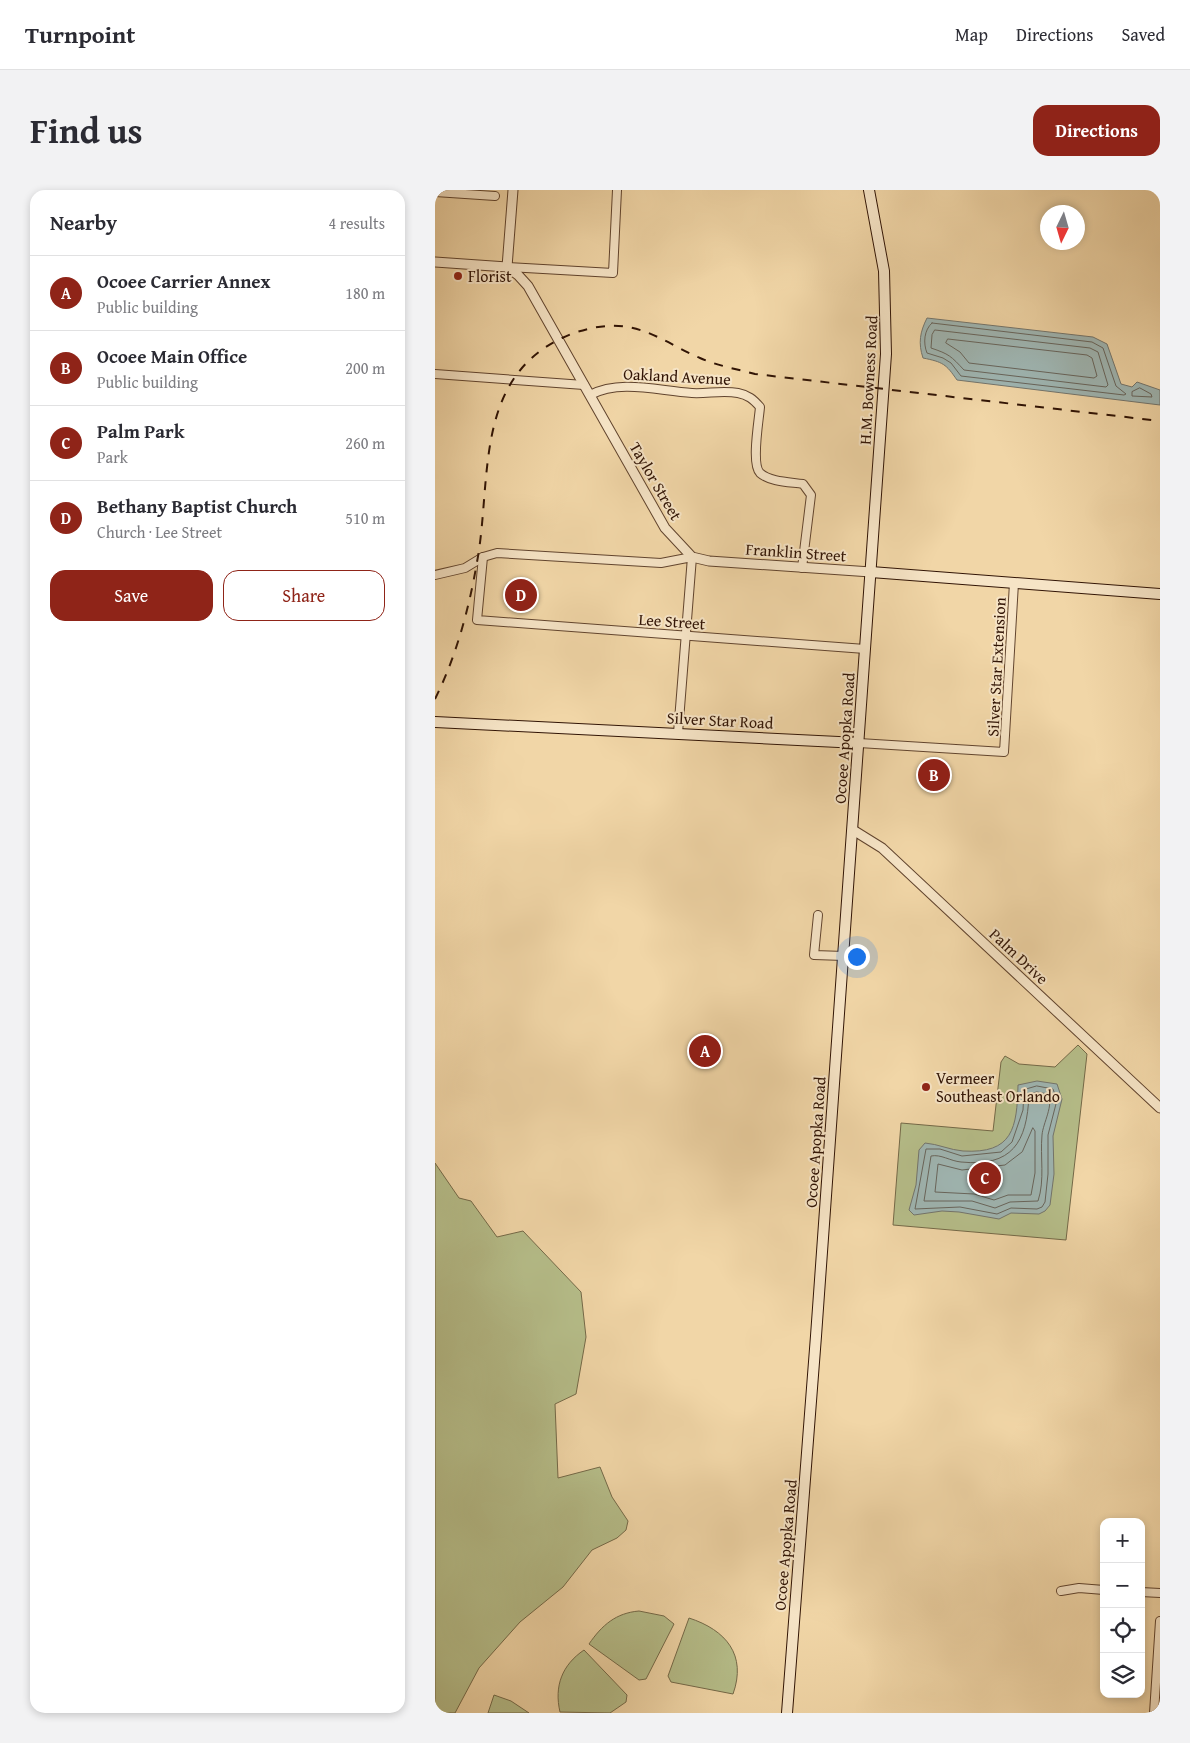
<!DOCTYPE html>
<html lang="en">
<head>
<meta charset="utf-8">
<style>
	body { margin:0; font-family:"Gentium Book Plus",serif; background:#f2f2f3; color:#2b2b33 }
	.controls { position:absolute; right:15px; bottom:15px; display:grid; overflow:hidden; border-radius:10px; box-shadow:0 2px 8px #0003 }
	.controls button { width:45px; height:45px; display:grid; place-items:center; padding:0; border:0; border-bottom:1px solid #e1e1e2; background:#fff; color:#2b2b33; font:25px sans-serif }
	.compass { position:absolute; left:605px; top:15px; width:45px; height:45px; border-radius:50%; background:#fff; box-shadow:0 2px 8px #0003; rotate:185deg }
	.you { position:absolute; left:421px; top:766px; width:18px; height:18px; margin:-12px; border:4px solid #fff; border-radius:50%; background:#1a73e8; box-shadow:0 0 0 8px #1a73e833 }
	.badge { display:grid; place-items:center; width:32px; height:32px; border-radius:50%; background:#8f2418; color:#fff; font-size:16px; font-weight:700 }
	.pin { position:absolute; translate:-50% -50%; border:2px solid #fff; box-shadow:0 1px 5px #0006 }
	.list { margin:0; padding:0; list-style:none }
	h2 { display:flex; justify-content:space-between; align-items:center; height:65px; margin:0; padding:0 20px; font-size:21px }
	h2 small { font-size:16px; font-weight:400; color:#7c7c81 }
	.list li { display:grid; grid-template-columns:32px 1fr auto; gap:15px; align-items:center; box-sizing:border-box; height:75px; padding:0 20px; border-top:1px solid #e1e1e2 }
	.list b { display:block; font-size:19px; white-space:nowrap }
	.list p { margin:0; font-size:16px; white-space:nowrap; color:#7c7c81 }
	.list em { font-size:16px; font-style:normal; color:#7c7c81 }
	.actions { display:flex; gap:10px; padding:15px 20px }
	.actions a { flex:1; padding:11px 0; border:1px solid #8f2418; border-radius:15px; text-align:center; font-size:18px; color:#8f2418 }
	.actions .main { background:#8f2418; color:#fff }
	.icon { flex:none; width:28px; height:28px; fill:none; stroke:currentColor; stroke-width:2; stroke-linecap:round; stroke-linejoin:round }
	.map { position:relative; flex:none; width:725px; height:1523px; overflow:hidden; border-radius:15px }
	header { display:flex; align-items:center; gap:30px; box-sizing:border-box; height:70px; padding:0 25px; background:#fff; border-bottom:1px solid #e1e1e2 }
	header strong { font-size:24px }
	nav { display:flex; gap:28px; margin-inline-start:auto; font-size:18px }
	.intro { display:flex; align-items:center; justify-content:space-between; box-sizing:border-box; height:120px; padding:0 30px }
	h1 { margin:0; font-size:35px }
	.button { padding:12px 22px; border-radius:15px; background:#8f2418; color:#fff; font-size:18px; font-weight:700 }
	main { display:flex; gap:30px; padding:0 30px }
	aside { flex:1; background:#fff; border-radius:15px; box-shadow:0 2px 8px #0003 }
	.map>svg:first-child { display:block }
	.green { fill:#b6be8a; stroke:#746948 }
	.water { fill:#9fb6b3; stroke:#73756d }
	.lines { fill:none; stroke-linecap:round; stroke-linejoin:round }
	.shore { stroke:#68655c; stroke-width:1 }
	.minor-casing { stroke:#61442e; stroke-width:10 }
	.tertiary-casing { stroke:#61442e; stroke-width:11 }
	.secondary-casing { stroke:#311405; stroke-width:12 }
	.minor { stroke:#f6e4c6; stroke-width:8 }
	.tertiary { stroke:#f6e4c6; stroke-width:9 }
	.secondary { stroke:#f6e4c6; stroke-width:10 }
	.rail { stroke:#311405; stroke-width:2; stroke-dasharray:9 9; stroke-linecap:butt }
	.poi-dot { fill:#8f2418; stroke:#f6e4c6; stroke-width:2 }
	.labels { text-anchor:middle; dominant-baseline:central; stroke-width:4; stroke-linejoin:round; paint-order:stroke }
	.poi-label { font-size:16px; fill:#311405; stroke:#f6e4c6; text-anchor:start }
	.street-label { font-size:16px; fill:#311405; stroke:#f6e4c6 }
</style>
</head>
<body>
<header>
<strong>Turnpoint</strong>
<nav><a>Map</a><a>Directions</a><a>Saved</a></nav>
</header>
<div class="intro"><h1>Find us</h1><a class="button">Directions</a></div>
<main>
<aside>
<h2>Nearby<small>4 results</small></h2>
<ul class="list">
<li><span class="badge">A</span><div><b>Ocoee Carrier Annex</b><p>Public building</p></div><em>180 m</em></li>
<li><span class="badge">B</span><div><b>Ocoee Main Office</b><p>Public building</p></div><em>200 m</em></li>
<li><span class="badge">C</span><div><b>Palm Park</b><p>Park</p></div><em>260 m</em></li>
<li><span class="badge">D</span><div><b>Bethany Baptist Church</b><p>Church · Lee Street</p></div><em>510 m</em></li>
</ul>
<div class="actions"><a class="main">Save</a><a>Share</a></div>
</aside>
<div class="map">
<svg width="725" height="1523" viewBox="0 0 725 1523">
	<rect width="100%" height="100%" fill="#f1d6a7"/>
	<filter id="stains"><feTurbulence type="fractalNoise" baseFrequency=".004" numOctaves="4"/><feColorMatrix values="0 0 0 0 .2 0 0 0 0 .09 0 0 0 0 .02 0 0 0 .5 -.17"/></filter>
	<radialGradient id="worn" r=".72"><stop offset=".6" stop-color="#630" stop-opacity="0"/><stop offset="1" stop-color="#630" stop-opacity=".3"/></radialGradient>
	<!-- green -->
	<g class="green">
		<path d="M643,855L652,864L631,1050L458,1035L466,933L558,941L566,872L570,866L584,874L620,877Z"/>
		<path d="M0,973L24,1008L36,1011L62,1047L88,1041L146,1102L151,1147L141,1204L120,1214L123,1288L165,1277L177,1307L193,1331L191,1340L182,1348L157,1360L128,1397L85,1432L44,1478L20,1523H0Z"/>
		<path d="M204,1421L229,1426L239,1434L211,1489L204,1490L154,1454C167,1435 181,1423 204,1421Z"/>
		<path d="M254,1428C291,1440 312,1465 298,1504L236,1492L233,1486Z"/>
		<path d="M149,1460L192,1505L191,1512L175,1523L125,1522C119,1496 127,1475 149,1460Z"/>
		<path d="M59,1505L76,1511L94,1523H53Z"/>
	</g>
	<!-- water -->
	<g class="water">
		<path d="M492,128L658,147L672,154L686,194L697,197L702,192L725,200V215L522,190C511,174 508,172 488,168C483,153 485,142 492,128Z"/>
		<path d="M602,891L622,894L627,909L618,946L619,984L615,1015L610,1021L604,1024L576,1023L564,1029L524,1022L507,1021L479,1025L474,1020L481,995L484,960L490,953C503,954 515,960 528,961C578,964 582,938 583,895Z"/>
	</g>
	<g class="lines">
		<!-- shore -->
		<g class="shore">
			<path d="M497,133L657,152L668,158L681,196L691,204L689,205L526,186L516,173L508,168L492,163C488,153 489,140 497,133Z"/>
			<path d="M500,140L655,158L663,162L673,195L671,197L529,180C516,166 514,164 496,158L497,145Z"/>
			<path d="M513,149L652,165L657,168L662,186L659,188L534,173L525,162L511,153Z"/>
			<path d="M705,198L716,204L717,207L697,206V202Z"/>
			<path d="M602,896L618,899L622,910L613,945V984L610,1012L607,1017L602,1019L576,1018L562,1024L525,1017L480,1019L491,959H505L527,966L566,962L577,952L588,920L589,900Z"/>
			<path d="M602,902L613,904C619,915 608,933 607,945C605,967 610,990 603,1011L575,1012L560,1018L537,1011H489L496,966C506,964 515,971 526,972C577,977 592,953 594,905Z"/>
			<path d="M598,938L600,941V983L596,1005H573L559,1010L539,1004L500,1002L503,974L527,980L570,975L587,962Z"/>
		</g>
		<!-- minor casing -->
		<g class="minor-casing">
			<g id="minor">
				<path d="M0,2L60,6"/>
				<path d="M72,77L178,83L182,0"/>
				<path d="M0,184L149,195"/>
				<path d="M155,205C186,189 223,201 257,203C272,204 287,200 303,203C313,205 318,209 325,217C324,230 316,274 325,283C335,292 355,292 368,294L376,305L367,378"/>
				<path d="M48,367L42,430L430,459"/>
				<path d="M0,385L30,378L48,367L62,363L226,373L257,367L243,543"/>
				<path d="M424,553L569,562L579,393"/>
				<path d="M383,725L379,765L409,766"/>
				<path d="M626,1401L644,1398L669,1400"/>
				<path d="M706,1402L725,1403"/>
				<path d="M719,1523L725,1431"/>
			</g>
		</g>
		<!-- tertiary casing -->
		<g class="tertiary-casing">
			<g id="tertiary">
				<path d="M0,72L72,77"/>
				<path d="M72,77L83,85L93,96L230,338L257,367L274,371L436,382"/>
				<path d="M72,77L78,0"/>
				<path d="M418,640L447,658L725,918"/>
			</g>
		</g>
		<!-- secondary casing -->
		<g class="secondary-casing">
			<g id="secondary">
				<path d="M436,382L725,404"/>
				<path d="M0,532L424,553"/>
				<path d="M352,1523L381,1146L451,164L449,81L434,0"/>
			</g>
		</g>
		<!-- minor -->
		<use href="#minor" class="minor"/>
		<!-- tertiary -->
		<use href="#tertiary" class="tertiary"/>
		<!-- secondary -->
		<use href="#secondary" class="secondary"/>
		<!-- rail -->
		<path class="rail" d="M0,509C21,467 34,419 42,372C57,292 38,190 127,148C146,139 172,133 193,137C220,142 241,158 265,168C283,176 302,179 320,184L725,231"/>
	</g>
	<!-- markers -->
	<g class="poi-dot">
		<circle cx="23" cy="86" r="5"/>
		<circle cx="491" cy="897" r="5"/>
	</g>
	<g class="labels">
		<!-- poi labels -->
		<g class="poi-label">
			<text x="33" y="86">Florist</text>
			<text x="501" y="888">Vermeer<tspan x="501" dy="18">Southeast Orlando</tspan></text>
		</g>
		<!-- street labels -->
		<g class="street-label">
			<text transform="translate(242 186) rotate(3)">Oakland Avenue</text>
			<text transform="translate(433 190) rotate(-87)">H.M. Bowness Road</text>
			<text transform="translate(221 291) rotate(60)">Taylor Street</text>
			<text transform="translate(361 362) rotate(4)">Franklin Street</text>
			<text transform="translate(237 431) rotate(4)">Lee Street</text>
			<text transform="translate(561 477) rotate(-87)">Silver Star Extension</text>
			<text transform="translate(285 530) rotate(3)">Silver Star Road</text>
			<text transform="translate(409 548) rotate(-86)">Ocoee Apopka Road</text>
			<text transform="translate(584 766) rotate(43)">Palm Drive</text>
			<text transform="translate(380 952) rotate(-86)">Ocoee Apopka Road</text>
			<text transform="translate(350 1355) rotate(-85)">Ocoee Apopka Road</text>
		</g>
	</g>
	<rect width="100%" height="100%" filter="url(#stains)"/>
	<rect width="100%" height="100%" fill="url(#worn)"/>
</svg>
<div class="controls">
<button>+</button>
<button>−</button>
<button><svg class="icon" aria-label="locate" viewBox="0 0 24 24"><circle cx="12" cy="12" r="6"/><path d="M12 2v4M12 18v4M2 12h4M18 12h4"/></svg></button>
<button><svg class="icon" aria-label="layers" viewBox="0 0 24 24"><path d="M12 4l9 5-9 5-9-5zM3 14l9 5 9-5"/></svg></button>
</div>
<svg class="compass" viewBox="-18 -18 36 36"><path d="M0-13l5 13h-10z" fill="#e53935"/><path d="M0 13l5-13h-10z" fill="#7c7c81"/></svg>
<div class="you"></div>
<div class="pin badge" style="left:270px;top:861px">A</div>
<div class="pin badge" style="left:499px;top:585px">B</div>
<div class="pin badge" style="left:550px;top:988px">C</div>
<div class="pin badge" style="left:86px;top:405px">D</div>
</div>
</main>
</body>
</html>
